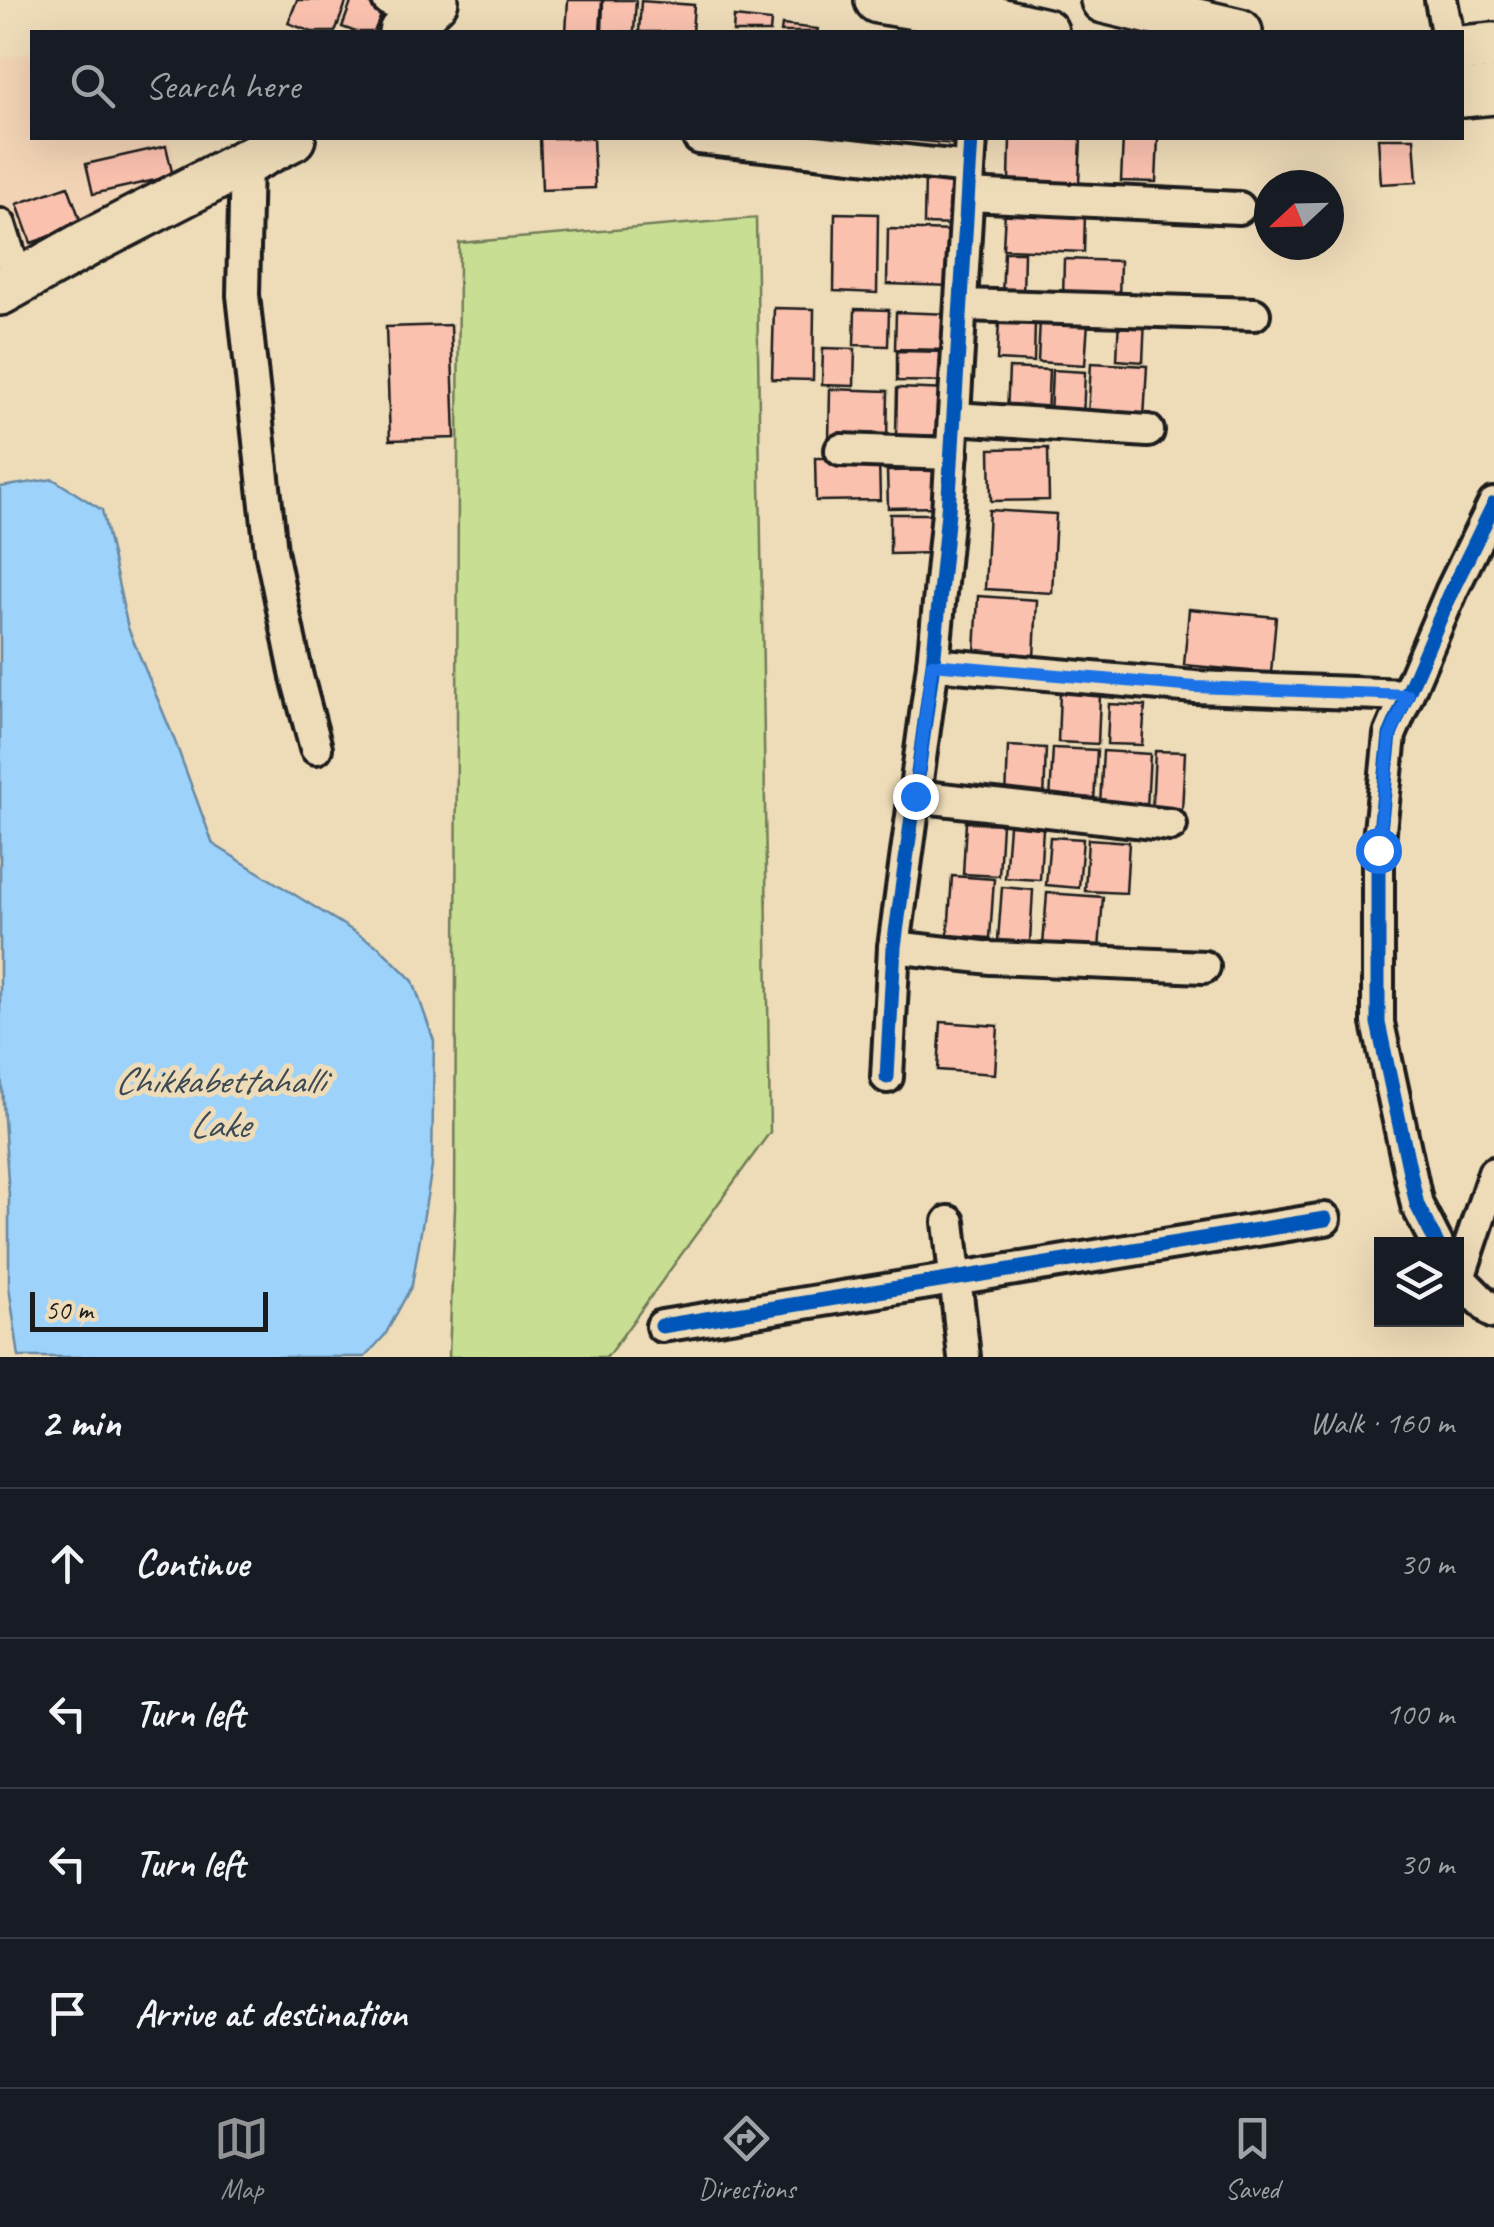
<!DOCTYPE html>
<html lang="en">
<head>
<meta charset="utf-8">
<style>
	body { margin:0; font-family:Caveat,sans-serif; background:#242831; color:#f1f3f6 }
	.controls { position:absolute; right:30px; bottom:30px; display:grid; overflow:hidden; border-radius:0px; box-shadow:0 10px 40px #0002 }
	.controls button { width:90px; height:90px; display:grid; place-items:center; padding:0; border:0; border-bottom:2px solid #363941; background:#171b24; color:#f1f3f6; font:50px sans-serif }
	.compass { position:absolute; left:1254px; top:170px; width:90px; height:90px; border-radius:50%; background:#171b24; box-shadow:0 10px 40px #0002; rotate:248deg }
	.scale { position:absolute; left:30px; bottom:25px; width:238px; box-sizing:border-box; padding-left:10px; border:5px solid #1c1c1c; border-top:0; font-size:28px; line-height:35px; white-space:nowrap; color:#1c1c1c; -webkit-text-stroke:8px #eedbb8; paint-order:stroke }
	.stop { position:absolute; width:30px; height:30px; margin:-22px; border:8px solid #1a73e8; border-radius:50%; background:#fff }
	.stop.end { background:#1a73e8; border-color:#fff; box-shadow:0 2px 10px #0008 }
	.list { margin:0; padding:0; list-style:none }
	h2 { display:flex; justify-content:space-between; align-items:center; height:130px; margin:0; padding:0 40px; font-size:42px }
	h2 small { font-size:32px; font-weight:400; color:#9ea1a6 }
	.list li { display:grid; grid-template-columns:65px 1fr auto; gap:30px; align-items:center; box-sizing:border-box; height:150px; padding:0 40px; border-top:2px solid #363941 }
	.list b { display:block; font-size:38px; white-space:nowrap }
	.list em { font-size:32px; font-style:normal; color:#9ea1a6 }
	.icon { flex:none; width:55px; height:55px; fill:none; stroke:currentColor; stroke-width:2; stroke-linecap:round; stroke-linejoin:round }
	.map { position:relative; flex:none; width:1494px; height:1357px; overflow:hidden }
	.search { position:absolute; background:#171b24; box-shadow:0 10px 40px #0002; left:30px; right:30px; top:30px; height:110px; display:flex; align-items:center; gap:25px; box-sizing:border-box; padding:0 35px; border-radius:0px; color:#9ea1a6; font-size:38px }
	.sheet { height:730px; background:#171b24 }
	nav { display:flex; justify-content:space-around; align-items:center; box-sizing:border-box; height:140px; border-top:2px solid #363941; background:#171b24; font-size:28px; color:#9ea1a6 }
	nav a { display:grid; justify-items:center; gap:5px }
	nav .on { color:#919294 }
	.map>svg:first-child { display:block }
	.built { fill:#f2d3b5 }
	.green { fill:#c8de93; stroke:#727d58; stroke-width:2.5 }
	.water { fill:#9dd2fb; stroke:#6989a2; stroke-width:2.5 }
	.building { fill:#fac1af; stroke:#1c1c1c; stroke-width:2.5 }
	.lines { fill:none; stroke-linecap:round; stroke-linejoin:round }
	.street-casing { stroke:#1c1c1c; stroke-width:38 }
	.secondary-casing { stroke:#1c1c1c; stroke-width:52 }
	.street { stroke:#eedbb8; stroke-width:30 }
	.secondary { stroke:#eedbb8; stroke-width:45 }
	.cycleway-casing { stroke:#eedbb8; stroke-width:21 }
	.cycleway { stroke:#0057b8; stroke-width:15 }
	.route { stroke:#1a73e8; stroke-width:12 }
	.labels { text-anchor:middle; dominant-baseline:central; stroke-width:10; stroke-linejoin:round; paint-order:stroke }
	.water-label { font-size:38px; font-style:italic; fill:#3c4a54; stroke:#eedbb8 }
</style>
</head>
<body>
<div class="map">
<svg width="1494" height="1357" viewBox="0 0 1494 1357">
	<rect width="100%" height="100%" fill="#eedbb8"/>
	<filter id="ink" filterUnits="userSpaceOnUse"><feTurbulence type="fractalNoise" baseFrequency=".01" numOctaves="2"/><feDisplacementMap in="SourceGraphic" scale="20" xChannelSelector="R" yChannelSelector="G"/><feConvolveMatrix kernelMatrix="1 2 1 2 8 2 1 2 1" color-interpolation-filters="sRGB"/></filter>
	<g filter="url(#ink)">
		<!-- built -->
		<path class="built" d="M32,53V138H170L180,181L0,279V58Z"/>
		<!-- green -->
		<path class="green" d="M756,218L770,1132L607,1357H449L455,1208L459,243Z"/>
		<!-- water -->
		<path class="water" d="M53,479L102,510L128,628L173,736L213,844L379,947L413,981L434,1041L432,1167L412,1285L385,1335L365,1357H19L9,1287V1197L0,1056V487Z"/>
		<!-- building -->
		<g class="building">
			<path d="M297,0H347L335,32H312L288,23Z"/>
			<path d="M352,0H366L384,8L374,32H356L342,27Z"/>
			<path d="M568,0H602L600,32H566Z"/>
			<path d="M603,0H636L634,32H602Z"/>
			<path d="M641,1L694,5L692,32H639Z"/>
			<path d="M734,17L771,21L770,32H733Z"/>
			<path d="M782,25L818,29L817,32H781Z"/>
			<path d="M540,138H593L595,188L542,190Z"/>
			<path d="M891,138H964L963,145Z"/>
			<path d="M1010,138H1081L1079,183L1009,181Z"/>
			<path d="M1123,138H1158L1156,182L1121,181Z"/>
			<path d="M1378,138H1414L1417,182L1381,184Z"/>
			<path d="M166,146L173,176L93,194L86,164Z"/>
			<path d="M925,175L960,176L959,225L924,224Z"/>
			<path d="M68,186L82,225L31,243L17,204Z"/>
			<path d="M1005,209L1085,212L1084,252L1003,249Z"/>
			<path d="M835,213L878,214L877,293L834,291Z"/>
			<path d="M888,229L955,231V286L887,284Z"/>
			<path d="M1004,252H1024L1023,298L1002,297Z"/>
			<path d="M1064,259L1120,261L1119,301L1063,299Z"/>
			<path d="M774,308L814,309L813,380L772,379Z"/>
			<path d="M855,309L889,310L888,346L854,345Z"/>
			<path d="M896,312L951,314L950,350L895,349Z"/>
			<path d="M1119,317L1145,318L1143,362L1117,360Z"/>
			<path d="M1040,319L1088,322L1085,365L1038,362Z"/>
			<path d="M999,320L1035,322L1034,362L997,360Z"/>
			<path d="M451,325L455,438L390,440L386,327Z"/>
			<path d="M823,348L855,349L854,386L822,385Z"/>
			<path d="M897,351L951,352L950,382L897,381Z"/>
			<path d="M1091,363L1147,366L1144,419L1088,416Z"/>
			<path d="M1009,368L1049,370L1047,417L1007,414Z"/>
			<path d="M1052,370L1085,372L1083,418L1050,416Z"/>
			<path d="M897,388L951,390L950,436L896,435Z"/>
			<path d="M830,389L888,391L887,442L829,441Z"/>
			<path d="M1048,448L1049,500L991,501L990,449Z"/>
			<path d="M815,458H879L880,500L816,501Z"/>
			<path d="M938,470L939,507L888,508L887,471Z"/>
			<path d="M989,510L1056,514L1052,593L985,589Z"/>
			<path d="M890,514H935L936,553L890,554Z"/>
			<path d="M978,596L1037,600L1034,657L975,653Z"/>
			<path d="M1189,609L1276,617L1271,673L1184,665Z"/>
			<path d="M1060,692L1100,695L1098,744L1058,742Z"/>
			<path d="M1109,704L1145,706L1142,745L1107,744Z"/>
			<path d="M1008,746L1046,748L1044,801L1006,799Z"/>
			<path d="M1053,748L1097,750L1094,802L1050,800Z"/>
			<path d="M1103,751L1150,754L1147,808L1100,806Z"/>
			<path d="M1155,751L1185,752L1182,812L1152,811Z"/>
			<path d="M966,822L1002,824L999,876L963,874Z"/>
			<path d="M1009,825L1043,828L1040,880L1005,878Z"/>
			<path d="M1050,837L1083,839L1079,888L1046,885Z"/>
			<path d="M1088,839L1129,842L1126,893L1085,891Z"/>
			<path d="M952,876L994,879L990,938L948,935Z"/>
			<path d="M1002,887L1033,890L1030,942L998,940Z"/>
			<path d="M1047,893L1103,897L1099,950L1043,946Z"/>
			<path d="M941,1022L998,1026L995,1074L938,1070Z"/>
		</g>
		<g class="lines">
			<!-- street casing -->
			<g class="street-casing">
				<g id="street">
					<path d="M388,0L420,15"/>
					<path d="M1441,0L1447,32"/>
					<path d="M699,138L969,168"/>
					<path d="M246,160L243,295L271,551L297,677L316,748"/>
					<path d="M968,195L1239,208"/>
					<path d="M0,225L18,282"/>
					<path d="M961,305L1254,314"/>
					<path d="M955,418L1148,431"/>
					<path d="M841,450L952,454"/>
					<path d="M933,664L1195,687L1407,695"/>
					<path d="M915,796L1171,825"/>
					<path d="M894,947L991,958L1204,967"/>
					<path d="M887,1077L894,947L933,664L948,512L971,138"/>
					<path d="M949,1222L964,1357"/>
					<path d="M1437,1244L1417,1205L1378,1023V850L1390,735L1452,590L1494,504"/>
					<path d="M1456,1275L1494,1313"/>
					<path d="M1459,1278L1494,1173"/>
					<path d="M662,1326L1325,1219"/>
				</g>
			</g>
			<!-- secondary casing -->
			<g class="secondary-casing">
				<g id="secondary">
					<path d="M878,0L977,16L1045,32"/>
					<path d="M1104,0L1239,32"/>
					<path d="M402,32L435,0"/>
					<path d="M1462,49L1494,46"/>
					<path d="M1462,94L1494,91"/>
					<path d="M0,292L88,243L292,138"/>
				</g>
			</g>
			<!-- street -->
			<use href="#street" class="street"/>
			<!-- secondary -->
			<use href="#secondary" class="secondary"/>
			<!-- cycleway casing -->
			<g class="cycleway-casing">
				<g id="cycleway">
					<path d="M887,1077L894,947L933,664L948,512L971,138"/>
					<path d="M1437,1244L1417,1205L1378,1023V850L1390,735L1452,590L1494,504"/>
					<path d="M662,1326L1325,1219"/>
				</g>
			</g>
			<!-- cycleway -->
			<use href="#cycleway" class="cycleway"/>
		</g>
	</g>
	<g class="lines" filter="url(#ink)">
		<!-- route -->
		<path class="route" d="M915,796L932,664L1195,687L1408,695L1390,736L1378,850"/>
	</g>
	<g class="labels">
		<!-- water labels -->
		<g class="water-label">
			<text x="219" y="1080">Chikkabettahalli<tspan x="219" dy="44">Lake</tspan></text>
		</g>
	</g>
</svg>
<div class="controls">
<button><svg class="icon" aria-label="layers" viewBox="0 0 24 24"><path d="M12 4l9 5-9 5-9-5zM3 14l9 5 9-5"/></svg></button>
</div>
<svg class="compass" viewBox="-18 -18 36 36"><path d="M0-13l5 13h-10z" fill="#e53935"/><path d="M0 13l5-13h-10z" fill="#9ea1a6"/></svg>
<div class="scale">50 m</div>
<div class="stop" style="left:1378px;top:850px"></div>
<div class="stop end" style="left:915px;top:796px"></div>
<div class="search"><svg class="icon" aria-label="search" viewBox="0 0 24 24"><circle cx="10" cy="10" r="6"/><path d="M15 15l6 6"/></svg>Search here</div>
</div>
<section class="sheet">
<h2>2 min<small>Walk · 160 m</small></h2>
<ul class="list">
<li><svg class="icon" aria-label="ahead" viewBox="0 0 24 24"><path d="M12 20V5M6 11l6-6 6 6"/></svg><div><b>Continue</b></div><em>30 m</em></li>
<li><svg class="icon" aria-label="left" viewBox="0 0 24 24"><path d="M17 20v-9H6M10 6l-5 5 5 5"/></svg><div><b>Turn left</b></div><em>100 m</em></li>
<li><svg class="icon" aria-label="left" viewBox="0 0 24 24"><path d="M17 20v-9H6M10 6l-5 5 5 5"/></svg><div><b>Turn left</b></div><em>30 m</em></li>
<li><svg class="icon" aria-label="arrive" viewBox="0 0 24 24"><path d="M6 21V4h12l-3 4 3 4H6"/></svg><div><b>Arrive at destination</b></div></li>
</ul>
</section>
<nav>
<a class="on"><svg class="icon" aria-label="map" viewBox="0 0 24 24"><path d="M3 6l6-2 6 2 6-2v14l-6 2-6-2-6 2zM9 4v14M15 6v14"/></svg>Map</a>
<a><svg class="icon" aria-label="directions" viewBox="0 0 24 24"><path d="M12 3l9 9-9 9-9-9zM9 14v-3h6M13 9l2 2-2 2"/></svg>Directions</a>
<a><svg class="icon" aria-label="saved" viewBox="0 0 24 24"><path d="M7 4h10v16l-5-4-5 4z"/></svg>Saved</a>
</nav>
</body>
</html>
